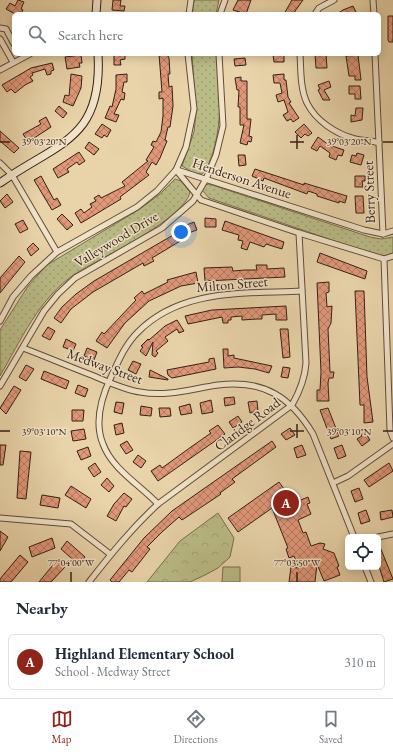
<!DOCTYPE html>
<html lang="en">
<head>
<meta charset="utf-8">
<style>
	body { margin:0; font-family:"EB Garamond",serif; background:#f2f2f3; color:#1f2937 }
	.controls { position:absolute; right:12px; bottom:12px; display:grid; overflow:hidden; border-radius:6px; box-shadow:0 2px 10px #0003 }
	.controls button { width:36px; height:36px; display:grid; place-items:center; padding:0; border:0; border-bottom:1px solid #e0e1e3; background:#fff; color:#1f2937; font:20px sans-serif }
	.you { position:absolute; left:181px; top:232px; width:14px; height:14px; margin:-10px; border:3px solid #fff; border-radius:50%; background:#1a73e8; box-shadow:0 0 0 6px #1a73e833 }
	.badge { display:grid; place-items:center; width:26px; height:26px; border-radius:50%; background:#8f2418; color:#fff; font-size:13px; font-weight:700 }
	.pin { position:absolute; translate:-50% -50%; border:2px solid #fff; box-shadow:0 1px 4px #0006 }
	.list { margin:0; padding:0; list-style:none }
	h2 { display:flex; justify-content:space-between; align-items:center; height:52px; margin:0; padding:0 16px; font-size:17px }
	h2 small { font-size:13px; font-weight:400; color:#747a83 }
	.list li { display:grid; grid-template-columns:26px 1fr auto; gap:12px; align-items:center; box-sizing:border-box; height:56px; margin:0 8px 8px; padding:0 8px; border:1px solid #e0e1e3; border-radius:6px }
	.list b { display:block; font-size:15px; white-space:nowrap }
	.list p { margin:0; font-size:13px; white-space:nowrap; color:#747a83 }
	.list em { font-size:13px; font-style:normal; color:#747a83 }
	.icon { flex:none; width:22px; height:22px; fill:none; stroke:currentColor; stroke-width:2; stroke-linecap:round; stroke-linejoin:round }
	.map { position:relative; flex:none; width:393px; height:582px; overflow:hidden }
	.search { position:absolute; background:#fff; box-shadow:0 2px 10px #0003; left:12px; right:12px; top:12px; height:44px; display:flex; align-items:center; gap:10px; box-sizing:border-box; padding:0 14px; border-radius:6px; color:#747a83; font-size:15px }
	.sheet { height:116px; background:#fff }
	nav { display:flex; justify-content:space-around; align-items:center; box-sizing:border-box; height:56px; border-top:1px solid #e0e1e3; background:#fff; font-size:11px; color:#747a83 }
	nav a { display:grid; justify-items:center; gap:2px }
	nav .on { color:#8f2418 }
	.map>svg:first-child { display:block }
	.grass { fill:url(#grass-dots); stroke:#776e4d }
	.forest { fill:url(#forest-crowns); stroke:#776e4d }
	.green { fill:#babc86; stroke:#776e4d }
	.building { fill:url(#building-cross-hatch); stroke:#341f14 }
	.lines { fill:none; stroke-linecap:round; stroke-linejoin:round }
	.street-casing { stroke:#614c3a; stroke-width:7 }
	.secondary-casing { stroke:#341f14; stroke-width:9 }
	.street { stroke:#f1e3c8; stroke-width:5 }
	.secondary { stroke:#f1e3c8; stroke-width:7 }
	.ticks { fill:none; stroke:#341f14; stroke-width:1.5 }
	.labels { text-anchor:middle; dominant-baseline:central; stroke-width:3; stroke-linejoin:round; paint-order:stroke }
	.street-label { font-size:14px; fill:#341f14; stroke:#f1e3c8 }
	.ticks-label { font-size:10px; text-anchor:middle; fill:#341f14; stroke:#f1e3c8; stroke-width:3; stroke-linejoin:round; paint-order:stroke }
</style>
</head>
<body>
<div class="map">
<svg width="393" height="582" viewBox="0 0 393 582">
	<defs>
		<pattern id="grass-dots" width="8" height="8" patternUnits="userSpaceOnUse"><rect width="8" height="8" fill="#babc86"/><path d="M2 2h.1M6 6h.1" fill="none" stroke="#a0a173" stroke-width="1.8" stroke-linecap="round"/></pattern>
		<pattern id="forest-crowns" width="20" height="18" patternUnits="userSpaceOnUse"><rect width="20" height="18" fill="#babc86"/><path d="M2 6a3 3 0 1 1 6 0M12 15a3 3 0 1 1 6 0" fill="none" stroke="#a0a173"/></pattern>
		<pattern id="building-cross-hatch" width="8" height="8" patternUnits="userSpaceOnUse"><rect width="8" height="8" fill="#e19879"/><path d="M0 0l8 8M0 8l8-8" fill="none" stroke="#b77b62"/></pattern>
	</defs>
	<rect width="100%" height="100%" fill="#e9d4aa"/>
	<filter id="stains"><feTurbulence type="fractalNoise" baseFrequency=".005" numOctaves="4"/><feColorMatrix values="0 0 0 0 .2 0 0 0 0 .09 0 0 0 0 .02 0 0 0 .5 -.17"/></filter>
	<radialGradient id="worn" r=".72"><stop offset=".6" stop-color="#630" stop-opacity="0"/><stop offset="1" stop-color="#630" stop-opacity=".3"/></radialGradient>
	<!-- grass -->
	<g class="grass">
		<path d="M194,0H219L216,14H192Z"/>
		<path d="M192,54H216C220,90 223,117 213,152C210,160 208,168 202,174L194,173L182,166L194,132L196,113Z"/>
		<path d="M175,179L181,181L190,192C184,220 100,258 75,274C39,298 21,340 0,376V330L28,286L47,265L140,209L160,194Z"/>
		<path d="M209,184L370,237L381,239L393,237V254L383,256L367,252L209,198L202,190L205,185Z"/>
	</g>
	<!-- forest -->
	<path class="forest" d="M218,513L234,538L230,557L218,568L205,575L190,582H147L180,541Z"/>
	<!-- green -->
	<path class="green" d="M223,567H240V582H222Z"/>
	<!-- building -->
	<g class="building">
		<path d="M18,0L24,2L21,9L23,10L21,14H15L6,9L10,3L15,6Z"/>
		<path d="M113,0H121L120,6H125L124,11L112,10Z"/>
		<path d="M238,0H251L246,14L233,10Z"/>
		<path d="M292,0H303L293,14H284Z"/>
		<path d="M353,6L357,14H337L343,10Z"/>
		<path d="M388,16H393V42H389L388,40Z"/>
		<path d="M114,54H125V59L120,60L121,65H114Z"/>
		<path d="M159,54H167L169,58L170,74H168L169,87L172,86L173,106L170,127H168L165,140L167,141L160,158L156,165L152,162L146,172L149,175L120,197L121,199L81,223L75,213L81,209L84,213L92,207L90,204L96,201L94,198L99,195L101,198L125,186L122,182L148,161L146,160L154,147L151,145L153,141L156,142L161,132L163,116V98L159,99V92H162Z"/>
		<path d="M284,54V62H274L273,55Z"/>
		<path d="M315,54H326L327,68H316Z"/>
		<path d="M81,55L82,63H79L80,67L67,69L65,57Z"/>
		<path d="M358,55L361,80H355V76H349L346,56Z"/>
		<path d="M245,58L246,65L235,66L234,59Z"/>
		<path d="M52,63L54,70L51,71V74L47,75L45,69L32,73L33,75L30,77L33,81L25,85L15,93L11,89L7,92L2,85L31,68Z"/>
		<path d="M71,74L82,76L81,88L73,106L63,102L65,95L69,96Z"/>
		<path d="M127,74V82H124L122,92L125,93L124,100L121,99L114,114L119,115L116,122L105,118L110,106L112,107L116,89V75Z"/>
		<path d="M284,74V80H286L288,97L291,102L289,103L299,118L293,122L291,119L287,121L283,115L288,112L284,100L278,102L276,95L282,93L280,83H274L273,75Z"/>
		<path d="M241,77V81H247V119H251L249,136L252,137L251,142L248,141L247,145L240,143L244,125H240V107H238L239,90H237L235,78Z"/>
		<path d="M329,81L331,87L324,90L330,100H323L318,90L320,89L318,85Z"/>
		<path d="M349,86H360L361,99H355V94H349Z"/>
		<path d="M59,106L67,113L63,118L55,111Z"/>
		<path d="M356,108H363L362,120L351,122V115L355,116Z"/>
		<path d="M46,117L51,127L28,142L23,134L41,124L39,121Z"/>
		<path d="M102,124L111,130L107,137L104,135L102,138L95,134Z"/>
		<path d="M304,124L312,133L308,136L305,134L301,138L295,132Z"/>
		<path d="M0,131L19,148L14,153L0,141Z"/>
		<path d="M318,137L329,145L344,150L342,156L338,155L336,160L329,157L330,153L320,146L317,151L311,148Z"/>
		<path d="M89,142L99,149L94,155L85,148Z"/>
		<path d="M79,152L85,161L79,165L77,162L67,169L69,172L58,178L53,169Z"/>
		<path d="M357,153L364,155L361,165L350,162L352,155L356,156Z"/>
		<path d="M238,155H245L246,165L239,166Z"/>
		<path d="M255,169L304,185V183L347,196L345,203L339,201V203L317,196V194L308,191L307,194L264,178L263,181L252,176Z"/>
		<path d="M41,176L54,200L57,198L61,205L52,210L34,180Z"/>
		<path d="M355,176H365V181H362L363,187H355Z"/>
		<path d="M7,194L13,202L5,208L0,201Z"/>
		<path d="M355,196H363L364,213H356Z"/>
		<path d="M62,214L73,225L67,230L57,219Z"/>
		<path d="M205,218L216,219V227H205Z"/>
		<path d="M23,220L28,229L20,233L15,224Z"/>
		<path d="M225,221L284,242L282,249L266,244L264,247L250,242L247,250L241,248L243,241L238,240L239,235L222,230Z"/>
		<path d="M194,222L197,230L180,236L182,240L152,258L154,261L144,266L143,263L93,292L71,309L61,323L54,318L62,307L76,294L94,281L168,238L185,228L184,226Z"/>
		<path d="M33,243L39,249L31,256L27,249Z"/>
		<path d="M320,253L367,271L365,279L317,262Z"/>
		<path d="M19,256L25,262L0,293V278Z"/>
		<path d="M256,265H267V269L284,268L285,277L205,281L204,268L232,267L233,271L245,270H257Z"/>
		<path d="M196,272L198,283L181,286L149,301L125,323L107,348L96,341L102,332L104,334L136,300L134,298L142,291L144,294L168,282L167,280Z"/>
		<path d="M329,282V292L326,293L327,307L332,306L331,323L328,329L330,372H334L333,378H329L328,383L329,401H317V390H320L321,372L317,283Z"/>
		<path d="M355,291H364L367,377L373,422L364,423V405H360Z"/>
		<path d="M286,306L287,320H276V314L262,315V319H257L242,320V316L231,317V320H228V323H223L222,317L188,324L185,316L212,310Z"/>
		<path d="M177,320L184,331L179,333L177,329L165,337L168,341L156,351L158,353L155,357L152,355L153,342L146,356L140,351L143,347L141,346L148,339L149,340L165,326Z"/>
		<path d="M48,327L55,331L50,340L42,336Z"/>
		<path d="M280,329H288L290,357L283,358Z"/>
		<path d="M66,339L76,344L73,351L63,347Z"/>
		<path d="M87,348L97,352L94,360L84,356Z"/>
		<path d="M223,349H228V356L234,355V358L272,366L269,373L255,369L238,367L224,368Z"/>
		<path d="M214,358L216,369L172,378L168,375L167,370L209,362V359Z"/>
		<path d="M133,361L141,364L136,374L128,370Z"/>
		<path d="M26,365L34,369L26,381L19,377Z"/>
		<path d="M283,367L290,368L288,378L281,377Z"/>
		<path d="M150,370L168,379V380L149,377Z"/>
		<path d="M44,371L69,381L66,389L41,379Z"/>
		<path d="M78,385L88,389L85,397L75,393Z"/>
		<path d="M14,386L21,390L6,414L0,408Z"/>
		<path d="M234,397L235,404L225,406L224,398Z"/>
		<path d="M211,400L213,412L202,414L200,403Z"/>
		<path d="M257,401L258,411L250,413L248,402Z"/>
		<path d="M116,402L124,403L122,414L114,412Z"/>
		<path d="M190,404L192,413L181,415L179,407Z"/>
		<path d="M141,406L152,408L151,416L140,415Z"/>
		<path d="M159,408H170L171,416L160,417Z"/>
		<path d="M328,408L339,436L331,439L320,410Z"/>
		<path d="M72,410H84L83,421H72Z"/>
		<path d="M238,416L242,422L233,428L229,422Z"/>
		<path d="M122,423L124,433L116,435L114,425Z"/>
		<path d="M218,425L225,434L158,481L151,471L160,465L162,468L191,447L211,433L209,431Z"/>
		<path d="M290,428L295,435L286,440L281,434Z"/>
		<path d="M84,429L86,439L73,441L71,431Z"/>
		<path d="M363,429L370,440L362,446L357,439L362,436L359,432Z"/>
		<path d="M127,441L133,450L126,454L120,445Z"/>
		<path d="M272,441L276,447L232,479L235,482L220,493L221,494L182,520L179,517L162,532L147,547L150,549L132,572L129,570L119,582H112L110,580L144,538L172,511Z"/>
		<path d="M0,445H6L3,465H0Z"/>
		<path d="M302,445L306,455L297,458L294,448Z"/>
		<path d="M342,445L346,456L338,459L334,448Z"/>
		<path d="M88,447L91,456L81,460L77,451Z"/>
		<path d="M20,451L31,452L26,499L17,498Z"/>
		<path d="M138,455L146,461L141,468L133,462Z"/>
		<path d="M95,463L101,472L94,477L88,468Z"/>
		<path d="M389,463L393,471L369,487L364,480Z"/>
		<path d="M107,478L114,486L109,492L101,485Z"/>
		<path d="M279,482L292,500L294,499L296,502L308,497L310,503L307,504L311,514L298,520L303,533L306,532L311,546L320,543L325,544L323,549L334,553L339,566L337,567L340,575L324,581L317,564L315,582H289L291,567L299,568L294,556L289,558L286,549L288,548L272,508L238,532L228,518Z"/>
		<path d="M71,486L91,499L86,508L65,495Z"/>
		<path d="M359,488L363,499L355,502L351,491Z"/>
		<path d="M124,493L132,499L126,507L124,506L116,521L107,516L114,504Z"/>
		<path d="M42,495L60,498L58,508L40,505Z"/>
		<path d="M366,510L370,521L361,524L358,513Z"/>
		<path d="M392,510L393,517L381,520L380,512Z"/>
		<path d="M0,531L8,537L0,551Z"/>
		<path d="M52,538L55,548L32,557L29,547Z"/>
		<path d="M67,541L85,557L79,565L61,549Z"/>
		<path d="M378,542L393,579L384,582L378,563Z"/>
		<path d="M20,555L28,562L11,582H0V579Z"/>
		<path d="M57,560L65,567L51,582H39Z"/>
	</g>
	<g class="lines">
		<!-- street casing -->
		<g class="street-casing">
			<g id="street">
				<path d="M373,0L374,14"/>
				<path d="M189,14L191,0"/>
				<path d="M220,14L225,0"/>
				<path d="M315,14L319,8L334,0"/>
				<path d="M0,28L6,29L14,44"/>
				<path d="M0,39L13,62"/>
				<path d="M300,54C301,69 300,88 307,103C316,121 336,134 355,139C363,141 371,140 379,143"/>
				<path d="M375,54L383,234"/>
				<path d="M0,70L30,54"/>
				<path d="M0,163L12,175L57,252"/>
				<path d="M176,170L201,200L299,233L384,259L393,256"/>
				<path d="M177,170L364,230L383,234L393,231"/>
				<path d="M384,259L390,430L393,438"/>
				<path d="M0,321L13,297L31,276L57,252L137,207L157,191L176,170L186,147L194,109L188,54"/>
				<path d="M23,348C47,357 70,367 94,376C108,382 125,390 140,392C167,397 191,389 218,385C263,379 291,397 313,434L354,537"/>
				<path d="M0,386L44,311L58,294L75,278L162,228L193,201L206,179L216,155L223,126L219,54"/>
				<path d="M333,483L348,476L393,444"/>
				<path d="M158,504C140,485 112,469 103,444C94,422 101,398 111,377C118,362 125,345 137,333C180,288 245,294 302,291"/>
				<path d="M0,518L71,524L110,554"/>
				<path d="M378,537L393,534"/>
				<path d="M365,567L371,582"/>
				<path d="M89,582C111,554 132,528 158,504L292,405C300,391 305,379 306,363L299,233"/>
			</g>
		</g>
		<!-- secondary casing -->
		<g class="secondary-casing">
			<g id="secondary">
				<path d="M96,14L97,0"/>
				<path d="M0,183C58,142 103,140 98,54"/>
			</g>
		</g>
		<!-- street -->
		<use href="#street" class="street"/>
		<!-- secondary -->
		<use href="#secondary" class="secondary"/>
	</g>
	<!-- ticks -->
	<path class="ticks" d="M297,135V149M0,142H10M290,142H304M383,142H393M297,424V438M0,431H10M290,431H304M383,431H393M71,572V582M297,572V582"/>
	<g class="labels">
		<!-- street labels -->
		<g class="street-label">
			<text transform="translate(242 178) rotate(18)">Henderson Avenue</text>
			<text transform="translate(369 192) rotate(-92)">Berry Street</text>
			<text transform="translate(116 239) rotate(-31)">Valleywood Drive</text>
			<text transform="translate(232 284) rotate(-5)">Milton Street</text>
			<text transform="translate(105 366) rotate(20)">Medway Street</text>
			<text transform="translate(247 424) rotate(-37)">Claridge Road</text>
		</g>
	</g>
	<g class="ticks-label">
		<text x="44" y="145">39°03'20"N</text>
		<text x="349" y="145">39°03'20"N</text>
		<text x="44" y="435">39°03'10"N</text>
		<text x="349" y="435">39°03'10"N</text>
		<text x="71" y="566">77°04'00"W</text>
		<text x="297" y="566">77°03'50"W</text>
	</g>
	<rect width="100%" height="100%" filter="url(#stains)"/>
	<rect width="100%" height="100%" fill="url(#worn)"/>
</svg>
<div class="controls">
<button><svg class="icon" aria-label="locate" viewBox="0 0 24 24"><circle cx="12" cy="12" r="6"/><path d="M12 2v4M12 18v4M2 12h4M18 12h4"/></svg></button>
</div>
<div class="you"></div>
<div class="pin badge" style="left:286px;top:503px">A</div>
<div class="search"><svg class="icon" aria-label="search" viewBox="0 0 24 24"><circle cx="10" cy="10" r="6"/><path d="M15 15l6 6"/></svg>Search here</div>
</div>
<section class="sheet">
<h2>Nearby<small></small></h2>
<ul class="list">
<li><span class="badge">A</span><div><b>Highland Elementary School</b><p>School · Medway Street</p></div><em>310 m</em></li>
</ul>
</section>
<nav>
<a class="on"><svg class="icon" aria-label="map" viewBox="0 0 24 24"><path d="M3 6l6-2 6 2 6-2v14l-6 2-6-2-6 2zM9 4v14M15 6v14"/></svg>Map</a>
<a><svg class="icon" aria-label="directions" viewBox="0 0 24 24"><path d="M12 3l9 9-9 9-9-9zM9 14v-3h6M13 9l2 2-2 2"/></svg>Directions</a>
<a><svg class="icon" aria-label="saved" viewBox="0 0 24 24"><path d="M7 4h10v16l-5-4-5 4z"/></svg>Saved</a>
</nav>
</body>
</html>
